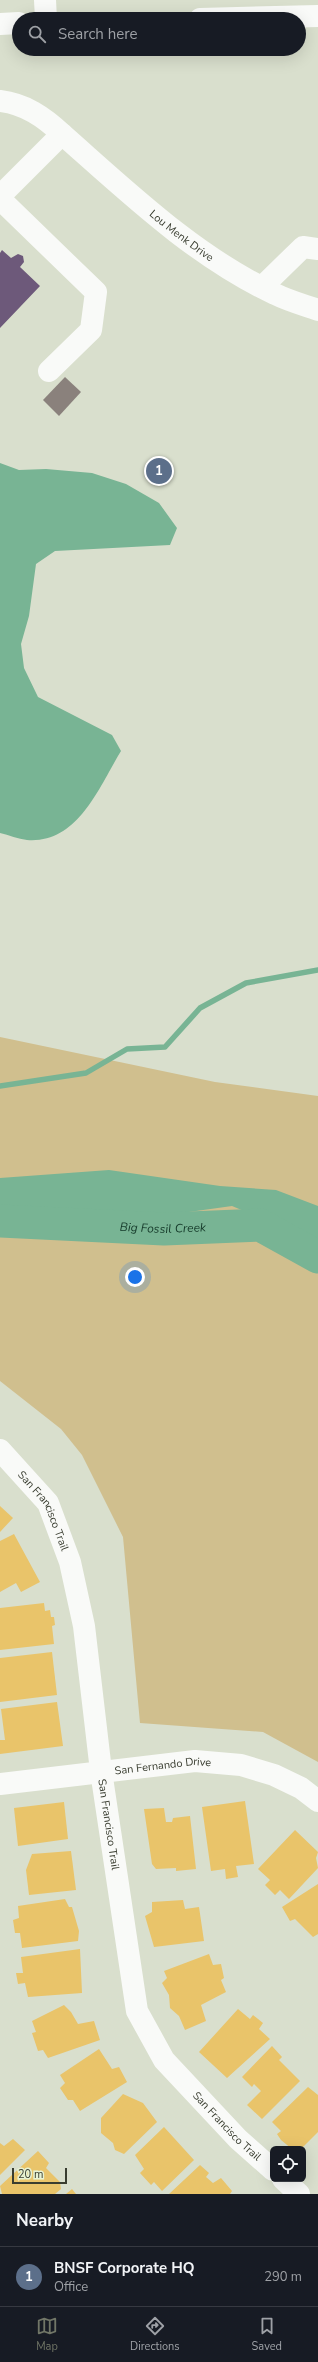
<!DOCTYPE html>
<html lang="en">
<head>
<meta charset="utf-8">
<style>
	body { margin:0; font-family:"Nunito Sans",sans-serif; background:#20242c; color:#f1f3f6 }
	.controls { position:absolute; right:12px; bottom:12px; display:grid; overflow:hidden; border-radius:6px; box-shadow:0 4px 16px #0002 }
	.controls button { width:36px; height:36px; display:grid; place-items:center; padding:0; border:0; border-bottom:1px solid #363941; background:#171b24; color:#f1f3f6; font:20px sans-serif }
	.scale { position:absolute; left:12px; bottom:10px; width:55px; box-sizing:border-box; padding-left:4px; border:2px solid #393d30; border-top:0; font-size:11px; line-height:14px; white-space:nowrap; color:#393d30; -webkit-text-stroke:3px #e8f3d3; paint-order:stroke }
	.you { position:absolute; left:135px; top:1277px; width:14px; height:14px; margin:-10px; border:3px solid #fff; border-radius:50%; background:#1a73e8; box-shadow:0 0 0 6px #1a73e833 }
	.badge { display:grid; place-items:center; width:26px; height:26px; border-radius:50%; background:#717667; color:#fff; font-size:13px; font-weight:700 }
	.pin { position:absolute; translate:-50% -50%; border:2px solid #fff; box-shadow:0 1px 4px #0006 }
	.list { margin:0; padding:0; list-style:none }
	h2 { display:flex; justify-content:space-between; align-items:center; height:52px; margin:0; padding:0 16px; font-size:17px }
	h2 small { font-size:13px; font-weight:400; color:#9ea1a6 }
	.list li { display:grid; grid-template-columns:26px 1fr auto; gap:12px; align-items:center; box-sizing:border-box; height:60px; padding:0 16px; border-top:1px solid #363941 }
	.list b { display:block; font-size:15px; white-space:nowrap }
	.list p { margin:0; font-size:13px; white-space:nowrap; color:#9ea1a6 }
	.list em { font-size:13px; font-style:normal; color:#9ea1a6 }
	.icon { flex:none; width:22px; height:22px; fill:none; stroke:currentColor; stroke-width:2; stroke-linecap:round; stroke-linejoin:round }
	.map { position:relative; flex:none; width:318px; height:2194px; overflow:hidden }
	.search { position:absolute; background:#171b24; box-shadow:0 4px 16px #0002; left:12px; right:12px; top:12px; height:44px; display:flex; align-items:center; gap:10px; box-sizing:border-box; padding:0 14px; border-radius:22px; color:#9ea1a6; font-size:15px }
	.sheet { height:112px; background:#171b24 }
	nav { display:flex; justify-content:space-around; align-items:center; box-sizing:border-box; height:56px; border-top:1px solid #363941; background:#171b24; font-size:11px; color:#9ea1a6 }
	nav a { display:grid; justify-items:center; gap:2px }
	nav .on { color:#717667 }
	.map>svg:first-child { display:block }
	.forest { fill:#d0bf8e }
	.water { fill:#78b494 }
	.homes { fill:#e9c46a }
	.offices { fill:#6d597a }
	.industry { fill:#8a817c }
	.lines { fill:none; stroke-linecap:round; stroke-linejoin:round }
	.stream { stroke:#78b494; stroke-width:5.5 }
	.river { stroke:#78b494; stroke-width:33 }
	.minor { stroke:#f9faf8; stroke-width:22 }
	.major { stroke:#f9faf8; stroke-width:22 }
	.labels { text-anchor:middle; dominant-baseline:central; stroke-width:4; stroke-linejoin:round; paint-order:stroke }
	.street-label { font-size:11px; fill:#393d30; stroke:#e8f3d3 }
	.water-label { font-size:12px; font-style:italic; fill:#153a2a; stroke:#e8f3d3 }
</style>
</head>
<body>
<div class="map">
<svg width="318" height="2194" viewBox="0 0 318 2194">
	<rect width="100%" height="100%" fill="#d9dfcd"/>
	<!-- forest -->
	<path class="forest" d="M0,1037L215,1082L318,1096V1762L263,1732L140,1723L123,1537L82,1455L61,1429L0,1381Z"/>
	<!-- water -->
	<g class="water">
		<path d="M0,463L19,470L46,469L92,473L126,484L159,503L177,528L170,545L55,551L36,564L29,616L21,644L24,668L38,697L112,735L121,751C99,787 78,844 27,840C18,839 9,835 0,833Z"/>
		<path d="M109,1170L220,1186L276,1190L318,1206V1246L300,1234L232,1206L124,1221L95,1215L5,1228L0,1233V1178Z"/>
	</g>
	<!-- homes -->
	<g class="homes">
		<path d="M0,1506L13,1518L0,1532Z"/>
		<path d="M14,1534L40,1582L21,1592L16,1583L0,1592V1541Z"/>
		<path d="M44,1603L45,1611L50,1610L51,1617H54L55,1625L52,1626L54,1644L0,1650V1608Z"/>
		<path d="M52,1652L57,1695L0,1702V1658Z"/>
		<path d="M57,1702L63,1746L0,1754V1740H5L1,1709Z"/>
		<path d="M245,1801L254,1864L236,1866L238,1877L226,1879L225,1869L211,1871L202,1807Z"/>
		<path d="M64,1802L68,1839L18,1846L14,1808Z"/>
		<path d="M164,1808L166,1822H172L173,1818L190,1816L196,1869L176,1871V1868L156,1869L152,1864L144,1809Z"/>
		<path d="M295,1830L318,1852L316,1858L318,1868L289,1899L280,1890L275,1895L265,1885L270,1880L258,1869Z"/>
		<path d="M71,1851L76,1890L29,1895L26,1870L32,1854Z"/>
		<path d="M318,1884V1934L313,1937L295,1919L290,1921L282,1907Z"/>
		<path d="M65,1899L69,1907H72L79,1931L78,1941L22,1948L20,1933H15L13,1920L19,1918L18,1906Z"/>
		<path d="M183,1900L185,1909L199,1907L204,1941L154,1947L145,1916L152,1912V1902Z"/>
		<path d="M80,1949L82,1993L28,1997L25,1983L18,1984L16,1973H23L21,1957Z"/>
		<path d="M209,1954L213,1965L221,1964L224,1978L221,1980L226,1992L201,2005L206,2021L185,2030L179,2016L170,2008L169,1995L162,1983L167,1978L164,1971Z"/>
		<path d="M64,2005L71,2012L78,2024L94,2021L100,2040L48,2058L43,2050L38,2051L32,2033L36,2032L32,2021Z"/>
		<path d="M238,2009L250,2019L253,2015L263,2023L259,2029L270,2039L227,2078L199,2052Z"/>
		<path d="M272,2046L282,2057L279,2060L300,2081L262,2119L247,2105L261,2091L254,2084L252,2087L242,2077Z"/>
		<path d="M99,2049L112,2069L119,2067L127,2082L80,2111L73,2100H68L60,2088L65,2083L60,2075Z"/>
		<path d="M308,2087L318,2095V2132L301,2149H292L281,2140L277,2134L281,2131L272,2122Z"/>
		<path d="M123,2094L143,2103L157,2122L124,2154L115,2150L113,2143L101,2133V2118Z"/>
		<path d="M164,2127L194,2160L162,2191L154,2182L151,2185L140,2173L144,2169L135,2155Z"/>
		<path d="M13,2139L25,2150L0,2175V2143L4,2146Z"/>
		<path d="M38,2151L49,2163L46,2168L60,2182L61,2189L55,2194H2L0,2186Z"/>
		<path d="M200,2165L209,2173L206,2177L213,2183L221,2178L232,2191L230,2194H169Z"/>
		<path d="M72,2189L76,2194H66Z"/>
	</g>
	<!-- offices -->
	<path class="offices" d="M2,250L11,258L18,254L23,256L24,262L20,267L40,286L0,328V253Z"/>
	<!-- industry -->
	<path class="industry" d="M65,377L81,392L59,416L43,400Z"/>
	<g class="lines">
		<!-- stream -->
		<path class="stream" d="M0,1086L86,1073L127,1049L165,1047L200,1008L246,983L318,970"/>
		<!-- river -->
		<path class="river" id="s1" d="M0,1221L164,1229L260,1225L318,1257"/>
		<!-- minor -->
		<g class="minor">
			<path d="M0,101C25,104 44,117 62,134L0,196"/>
			<path id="s2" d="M62,134C129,193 194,256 275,294C289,301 304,305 318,310"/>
			<path d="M0,199L96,292L91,330L49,371"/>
			<path d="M262,287L303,247L318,249"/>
			<path id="s3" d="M0,1450L48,1503L70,1562L84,1626L101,1771L137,2011L164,2060L238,2139L273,2170"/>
			<path id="s4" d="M0,1784L195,1761L241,1765L274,1775L301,1788L318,1801"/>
			<path d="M283,2179L299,2194"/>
		</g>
		<!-- major -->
		<g class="major">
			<path d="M45,0L46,19"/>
			<path d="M200,19L318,16"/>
			<path d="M0,24L19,23"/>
		</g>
	</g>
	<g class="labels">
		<!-- street labels -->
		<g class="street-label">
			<text stroke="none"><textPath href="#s2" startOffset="157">Lou Menk Drive</textPath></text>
			<text stroke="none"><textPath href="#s3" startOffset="76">San Francisco Trail</textPath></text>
			<text stroke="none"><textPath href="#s4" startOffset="164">San Fernando Drive</textPath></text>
			<text stroke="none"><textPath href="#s3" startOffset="400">San Francisco Trail</textPath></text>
			<text stroke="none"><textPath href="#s3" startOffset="736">San Francisco Trail</textPath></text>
		</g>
		<!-- water labels -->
		<g class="water-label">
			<text stroke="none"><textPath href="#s1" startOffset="163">Big Fossil Creek</textPath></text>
		</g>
	</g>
</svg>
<div class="controls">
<button><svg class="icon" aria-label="locate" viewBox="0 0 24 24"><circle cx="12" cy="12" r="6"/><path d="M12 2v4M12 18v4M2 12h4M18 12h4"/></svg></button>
</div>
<div class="scale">20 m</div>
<div class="you"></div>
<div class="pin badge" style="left:159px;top:471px;background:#5c6f8a">1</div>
<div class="search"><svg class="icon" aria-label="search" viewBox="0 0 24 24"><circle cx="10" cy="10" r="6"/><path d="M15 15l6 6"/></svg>Search here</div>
</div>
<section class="sheet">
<h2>Nearby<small></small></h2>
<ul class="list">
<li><span class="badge" style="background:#5c6f8a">1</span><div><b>BNSF Corporate HQ</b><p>Office</p></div><em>290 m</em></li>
</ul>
</section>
<nav>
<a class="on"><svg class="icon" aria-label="map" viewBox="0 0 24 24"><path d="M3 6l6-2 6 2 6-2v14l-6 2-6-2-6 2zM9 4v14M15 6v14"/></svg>Map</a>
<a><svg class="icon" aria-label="directions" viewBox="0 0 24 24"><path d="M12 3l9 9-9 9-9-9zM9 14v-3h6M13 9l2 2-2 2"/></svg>Directions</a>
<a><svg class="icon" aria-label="saved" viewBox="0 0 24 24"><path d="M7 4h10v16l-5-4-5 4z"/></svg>Saved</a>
</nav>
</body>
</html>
